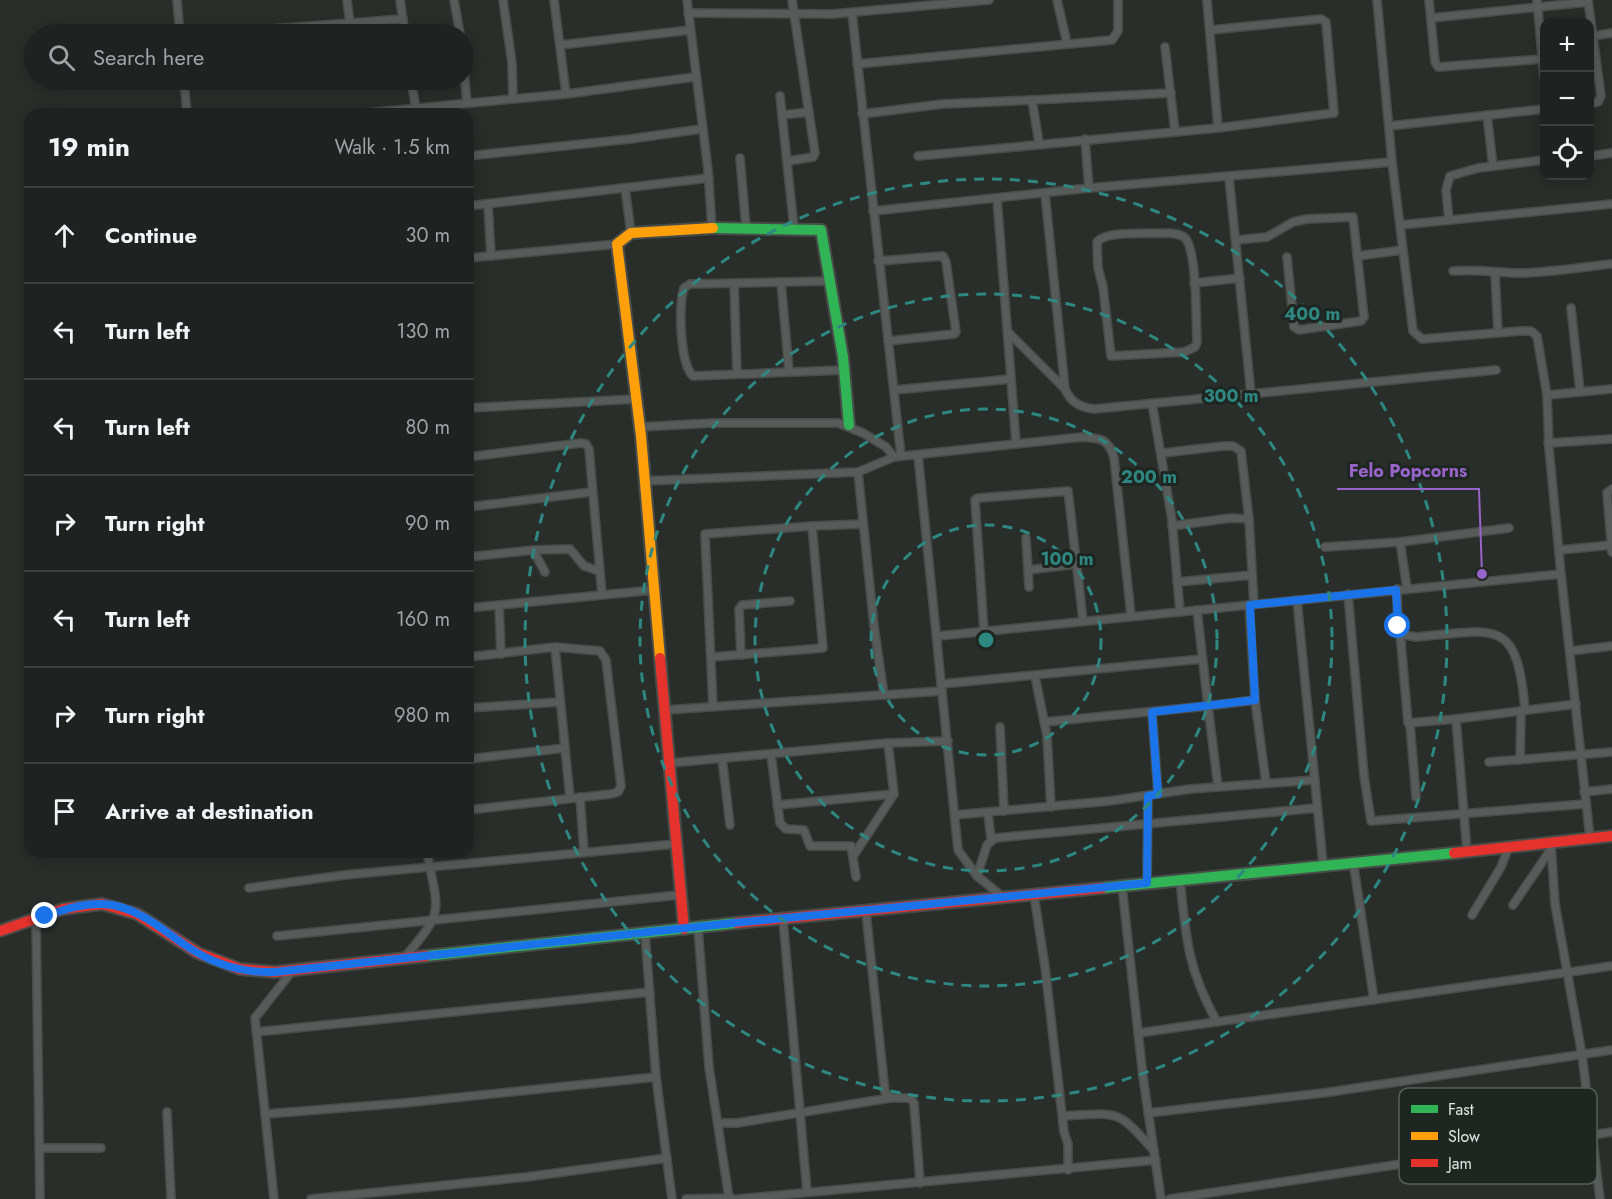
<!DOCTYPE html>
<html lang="en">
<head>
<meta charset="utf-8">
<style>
	body { margin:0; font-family:Jost,sans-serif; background:#2c2f2d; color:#f1f3f6 }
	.controls { position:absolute; right:18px; top:18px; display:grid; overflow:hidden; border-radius:12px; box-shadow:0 3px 15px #0003 }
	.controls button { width:54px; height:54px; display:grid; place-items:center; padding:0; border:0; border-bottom:2px solid #3c3f3e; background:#1f2220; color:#f1f3f6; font:30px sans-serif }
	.stop { position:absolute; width:18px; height:18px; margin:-14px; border:4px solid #1a73e8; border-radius:50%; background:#fff }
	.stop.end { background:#1a73e8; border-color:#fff; box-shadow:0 2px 6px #0008 }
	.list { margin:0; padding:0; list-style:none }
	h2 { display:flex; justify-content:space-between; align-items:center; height:78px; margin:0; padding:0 24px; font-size:26px }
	h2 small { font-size:20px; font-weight:400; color:#a1a4a5 }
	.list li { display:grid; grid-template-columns:39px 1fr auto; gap:18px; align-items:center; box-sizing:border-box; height:96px; padding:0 24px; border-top:2px solid #3c3f3e }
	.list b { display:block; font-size:22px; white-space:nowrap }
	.list em { font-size:20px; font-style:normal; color:#a1a4a5 }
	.icon { flex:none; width:33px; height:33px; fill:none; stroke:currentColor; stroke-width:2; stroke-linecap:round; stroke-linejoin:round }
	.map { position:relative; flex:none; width:1612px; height:1199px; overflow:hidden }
	.search { position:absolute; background:#1f2220; box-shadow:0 3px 15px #0003; left:24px; top:24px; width:450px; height:66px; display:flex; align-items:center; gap:15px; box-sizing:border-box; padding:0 21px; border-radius:33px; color:#a1a4a5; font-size:22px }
	.panel { position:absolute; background:#1f2220; box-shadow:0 3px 15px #0003; left:24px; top:108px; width:450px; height:750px; border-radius:18px }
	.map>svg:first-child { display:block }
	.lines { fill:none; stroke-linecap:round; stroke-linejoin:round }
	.street-casing { stroke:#484c49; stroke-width:10 }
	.fast-casing { stroke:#484c49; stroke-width:14 }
	.slow-casing { stroke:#484c49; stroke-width:14 }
	.jam-casing { stroke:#484c49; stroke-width:14 }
	.street { stroke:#575b59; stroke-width:7 }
	.fast { stroke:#30b455; stroke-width:10 }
	.slow { stroke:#ff9f0a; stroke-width:10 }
	.jam { stroke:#e5322d; stroke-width:10 }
	.route { stroke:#1a73e8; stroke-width:8 }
	.ring { fill:none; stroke:#2e8780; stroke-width:3; stroke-dasharray:10 8 }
	.key { fill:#1d2621; stroke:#58605b; stroke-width:1.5 }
	.key-label { font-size:16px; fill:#e0e6e3 }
	.centre { fill:#2e8780; stroke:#1d2621; stroke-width:3 }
	.ring-label { font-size:18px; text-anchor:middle; font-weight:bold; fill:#2e8780; stroke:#1d2621; stroke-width:6; stroke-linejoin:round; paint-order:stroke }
	.leader { fill:none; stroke:#9964ca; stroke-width:2 }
	.callout-dot { fill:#9964ca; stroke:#1d2621; stroke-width:2 }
	.callout-label { font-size:18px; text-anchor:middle; font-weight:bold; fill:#9964ca; stroke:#1d2621; stroke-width:6; stroke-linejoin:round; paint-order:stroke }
</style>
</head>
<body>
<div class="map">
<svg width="1612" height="1199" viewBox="0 0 1612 1199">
	<rect width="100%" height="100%" fill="#292e2b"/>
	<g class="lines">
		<!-- street casing -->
		<g class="street-casing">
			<g id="street">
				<path d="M177,0L180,34"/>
				<path d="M347,0L350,24"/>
				<path d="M400,0L405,34"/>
				<path d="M454,0L460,34"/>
				<path d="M503,0L512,63L513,99"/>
				<path d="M554,0L566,94"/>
				<path d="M687,0L708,170L712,228"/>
				<path d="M1057,0L1067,43"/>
				<path d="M1207,0L1218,128"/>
				<path d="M1377,0L1392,162L1413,331L1422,339L1520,331H1531L1537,336L1547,395L1549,448L1561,574L1590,838"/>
				<path d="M1429,0L1435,62L1438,67L1543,59"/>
				<path d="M1537,0L1544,77"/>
				<path d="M1588,0L1601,96L1598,102L1590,104"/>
				<path d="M688,13L832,14L989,0"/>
				<path d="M852,13L901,456"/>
				<path d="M1431,18L1588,2"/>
				<path d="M206,34L403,19"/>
				<path d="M1593,36L1612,33"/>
				<path d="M560,45L690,30"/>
				<path d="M1165,47L1175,131"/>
				<path d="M857,64L1112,40L1118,31V0"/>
				<path d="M464,73L467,103"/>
				<path d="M184,80L187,114"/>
				<path d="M411,80L417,114"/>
				<path d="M780,96L794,228"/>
				<path d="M1032,100L1171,93"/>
				<path d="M356,114L566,94L695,77"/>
				<path d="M862,114L943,104L1032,100L1039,143"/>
				<path d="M782,115L809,112"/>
				<path d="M1487,115L1493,166"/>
				<path d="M1389,126L1544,109"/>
				<path d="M1085,139L1089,188"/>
				<path d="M468,156L630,139L701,129"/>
				<path d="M918,156L1218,128L1334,113L1326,22L1321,19L1210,30"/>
				<path d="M1590,156L1612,153"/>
				<path d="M740,158L746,228"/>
				<path d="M788,161L813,157L815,153L792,0"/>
				<path d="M1229,177L1251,394"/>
				<path d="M625,188L631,233"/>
				<path d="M1045,193L1065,389C1071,403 1080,407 1094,409L1496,370"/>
				<path d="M997,198L1016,443"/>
				<path d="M488,204L491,256"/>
				<path d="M468,206L709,178"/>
				<path d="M873,211L1089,188L1392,162"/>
				<path d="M1449,220L1446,190L1450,176L1478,168L1544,160"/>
				<path d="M1400,225L1612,204"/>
				<path d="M1169,233C1175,234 1182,234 1186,239C1197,254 1196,321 1197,342L1195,347L1184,352L1111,356L1103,287L1098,268L1097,242C1107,230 1152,234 1169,233Z"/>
				<path d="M1236,240L1267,237L1293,222L1307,219L1353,217L1364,317L1361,321L1299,330L1294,327L1287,257"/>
				<path d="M1357,256L1403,250"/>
				<path d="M468,258L617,244"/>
				<path d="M878,261L943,256L946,262L956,332L954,334L888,341"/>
				<path d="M1453,271C1477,269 1499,273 1523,273C1553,272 1583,267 1612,264"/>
				<path d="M1495,273L1498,333"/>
				<path d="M831,281L690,284L684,288C678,304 680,365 693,376L844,370"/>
				<path d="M781,282L789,371"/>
				<path d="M734,283L737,374"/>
				<path d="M1194,283L1240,278"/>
				<path d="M1571,308L1580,391"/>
				<path d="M1008,332L1065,389"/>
				<path d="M894,390L1011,379"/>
				<path d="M1547,395L1612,389"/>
				<path d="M1152,403L1172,520L1180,612"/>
				<path d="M468,408L636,399"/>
				<path d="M639,427L713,423H838L863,433L886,447L894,457"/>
				<path d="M1548,443L1612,439"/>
				<path d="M1163,453L1223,446H1233L1241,451L1249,519L1254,605"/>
				<path d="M918,455L958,850L977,876L1004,898"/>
				<path d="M468,457L581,443L586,444L589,449L602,594"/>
				<path d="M858,472L874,626L884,695"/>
				<path d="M644,481L858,472L894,457L1082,437C1101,438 1109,439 1114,458L1131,615"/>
				<path d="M1612,489L1607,493L1612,552"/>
				<path d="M468,507L592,492"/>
				<path d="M1172,526L1231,518L1249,519"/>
				<path d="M1026,538L1029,587"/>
				<path d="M1400,542L1407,588"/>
				<path d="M1325,547L1400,542L1509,528"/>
				<path d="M533,550L570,549L584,566L599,571"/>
				<path d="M1560,550L1611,545"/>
				<path d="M468,557L533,550L545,572"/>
				<path d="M1028,570L1077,564"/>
				<path d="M1177,582L1252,575"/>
				<path d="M1397,589L1398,626L1405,635L1416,637C1496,630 1517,616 1525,710"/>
				<path d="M1348,594L1364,776L1371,821L1585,804"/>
				<path d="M1297,600L1323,864"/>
				<path d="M499,605L501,654"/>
				<path d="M1249,605L1255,700"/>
				<path d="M468,608L654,590"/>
				<path d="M1197,610L1208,706L1255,700L1266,783"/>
				<path d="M984,631L975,500L978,498L1068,491L1083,620"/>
				<path d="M1400,632L1408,723L1456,719L1467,851"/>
				<path d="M938,636L1561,574"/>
				<path d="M555,647L570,798"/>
				<path d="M1570,651L1612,646"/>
				<path d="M741,655L739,609L742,605L790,601"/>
				<path d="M468,657L555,647L600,651L606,660L621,786L618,792L611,794L468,810"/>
				<path d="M711,657L823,648L812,526L863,524"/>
				<path d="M1035,676L1047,736L1051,807"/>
				<path d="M941,684L1202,659"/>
				<path d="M713,706L705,534L812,526"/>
				<path d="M468,708L560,702"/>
				<path d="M665,710L942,691"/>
				<path d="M1152,712L1158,794"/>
				<path d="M1456,719L1576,704"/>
				<path d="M1044,722L1208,706L1218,787"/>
				<path d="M1410,724L1416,797"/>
				<path d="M1000,727L1004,811"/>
				<path d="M771,755L780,823L786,829L804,830L810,846H851L856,877"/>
				<path d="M722,758L730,825"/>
				<path d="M468,759L565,748"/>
				<path d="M1520,760L1521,711"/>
				<path d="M1489,762L1612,752"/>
				<path d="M670,763L888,743L948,741"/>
				<path d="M1584,792L1612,789"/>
				<path d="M580,797L584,852"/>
				<path d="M777,805L894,794"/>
				<path d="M988,813L991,839"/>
				<path d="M955,815L1109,801L1190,789L1315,780"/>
				<path d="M1551,844L1555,904L1582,1055L1600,1199"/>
				<path d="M854,855L894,794L888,743"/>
				<path d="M1353,861L1374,1000"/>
				<path d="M977,876L987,845L995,838L1317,808"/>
				<path d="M1180,880C1186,939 1188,970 1217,1022"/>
				<path d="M1147,883L1148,796"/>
				<path d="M1122,886L1143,1077L1161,1199"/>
				<path d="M249,888L344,875L676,844"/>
				<path d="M1034,895L1045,967L1064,1132L1068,1144V1170"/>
				<path d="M1513,905L1551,849"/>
				<path d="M866,912L885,1092L890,1098H910L914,1103L920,1183"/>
				<path d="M1472,915L1501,867L1508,849"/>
				<path d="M36,919L40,1199"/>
				<path d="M783,919L807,1192"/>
				<path d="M698,928L709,1067L729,1198"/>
				<path d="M645,933L656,1077L672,1199"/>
				<path d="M277,936L679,895"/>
				<path d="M404,958C446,909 438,913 427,852"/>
				<path d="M256,1032L650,992"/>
				<path d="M1138,1033L1612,966"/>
				<path d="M167,1112L171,1199"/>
				<path d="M1148,1113L1323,1093L1612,1050"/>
				<path d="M265,1114L404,1103L656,1077"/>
				<path d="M1063,1116C1120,1113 1116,1108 1154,1151"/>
				<path d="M718,1123H737L890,1098"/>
				<path d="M39,1148H101"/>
				<path d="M274,1199L255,1018L293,970"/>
				<path d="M311,1199L526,1177L667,1158"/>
				<path d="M686,1199L732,1198"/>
				<path d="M738,1199L1156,1160"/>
				<path d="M1170,1199L1612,1132"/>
			</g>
		</g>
		<!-- fast casing -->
		<g class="fast-casing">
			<g id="fast">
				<path d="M713,228L821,230L843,357L849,425"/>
				<path d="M1102,888L1454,853"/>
				<path d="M426,956L736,923"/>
			</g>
		</g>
		<!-- slow casing -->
		<g class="slow-casing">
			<path id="slow" d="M660,658L641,436L617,244L631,233L713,228"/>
		</g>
		<!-- jam casing -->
		<g class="jam-casing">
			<g id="jam">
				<path d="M660,658L684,929"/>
				<path d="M1454,853L1612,836"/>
				<path d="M736,923L1102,888"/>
				<path d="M0,931L63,909L102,904L137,914L198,953L240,969L275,972L426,956"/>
			</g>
		</g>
		<!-- street -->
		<use href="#street" class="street"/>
		<!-- fast -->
		<use href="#fast" class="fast"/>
		<!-- slow -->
		<use href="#slow" class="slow"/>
		<!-- jam -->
		<use href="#jam" class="jam"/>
	</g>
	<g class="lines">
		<!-- route -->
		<path class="route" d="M45,916C63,910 83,903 103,904C137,906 161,929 188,947C215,965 243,973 275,972L733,923L1147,883L1148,796L1158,794L1152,712L1255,700L1250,605L1396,590L1398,626"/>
	</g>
	<!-- distance rings -->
	<g class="ring">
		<circle cx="986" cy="640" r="115"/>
		<circle cx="986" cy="640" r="231"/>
		<circle cx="986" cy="640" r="346"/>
		<circle cx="986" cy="640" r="461"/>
	</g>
	<!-- legend -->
	<rect x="1399" y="1088" width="198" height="96" rx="9" class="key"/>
	<rect x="1411" y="1105" width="27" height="8" fill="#30b455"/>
	<rect x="1411" y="1132" width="27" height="8" fill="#ff9f0a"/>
	<rect x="1411" y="1159" width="27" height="8" fill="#e5322d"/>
	<g class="key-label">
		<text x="1448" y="1115">Fast</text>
		<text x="1448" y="1142">Slow</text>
		<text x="1448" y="1169">Jam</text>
	</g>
	<circle cx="986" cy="640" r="9" class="centre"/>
	<g class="ring-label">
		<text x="1312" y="320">400 m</text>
		<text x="1231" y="402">300 m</text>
		<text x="1149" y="483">200 m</text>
		<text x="1067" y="565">100 m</text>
	</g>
	<!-- callouts -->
	<path class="leader" d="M1482 574L1479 489H1337"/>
	<circle class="callout-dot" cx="1482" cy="574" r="6"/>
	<g class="callout-label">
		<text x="1408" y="477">Felo Popcorns</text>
	</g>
</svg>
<div class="controls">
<button>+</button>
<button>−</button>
<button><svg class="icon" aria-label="locate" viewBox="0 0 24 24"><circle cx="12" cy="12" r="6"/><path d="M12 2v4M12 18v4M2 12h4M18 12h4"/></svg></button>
</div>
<div class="stop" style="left:1398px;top:626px"></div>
<div class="stop end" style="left:45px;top:916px"></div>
<div class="search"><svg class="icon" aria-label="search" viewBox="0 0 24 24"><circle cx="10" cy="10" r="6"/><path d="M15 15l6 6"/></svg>Search here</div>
<section class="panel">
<h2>19 min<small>Walk · 1.5 km</small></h2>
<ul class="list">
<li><svg class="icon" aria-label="ahead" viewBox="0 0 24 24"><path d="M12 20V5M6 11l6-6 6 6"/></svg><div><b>Continue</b></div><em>30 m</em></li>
<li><svg class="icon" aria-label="left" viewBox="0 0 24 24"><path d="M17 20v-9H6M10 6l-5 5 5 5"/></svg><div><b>Turn left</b></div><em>130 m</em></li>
<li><svg class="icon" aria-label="left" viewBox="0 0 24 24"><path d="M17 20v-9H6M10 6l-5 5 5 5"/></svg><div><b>Turn left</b></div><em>80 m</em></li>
<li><svg class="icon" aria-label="right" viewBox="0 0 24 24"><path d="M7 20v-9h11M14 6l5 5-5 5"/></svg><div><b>Turn right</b></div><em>90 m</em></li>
<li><svg class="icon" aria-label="left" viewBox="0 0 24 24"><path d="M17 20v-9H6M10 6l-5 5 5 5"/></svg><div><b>Turn left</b></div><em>160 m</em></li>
<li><svg class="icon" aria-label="right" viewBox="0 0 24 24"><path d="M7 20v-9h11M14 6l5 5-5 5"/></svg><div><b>Turn right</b></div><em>980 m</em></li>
<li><svg class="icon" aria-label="arrive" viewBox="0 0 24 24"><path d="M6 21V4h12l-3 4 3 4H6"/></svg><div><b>Arrive at destination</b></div></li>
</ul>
</section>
</div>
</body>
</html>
